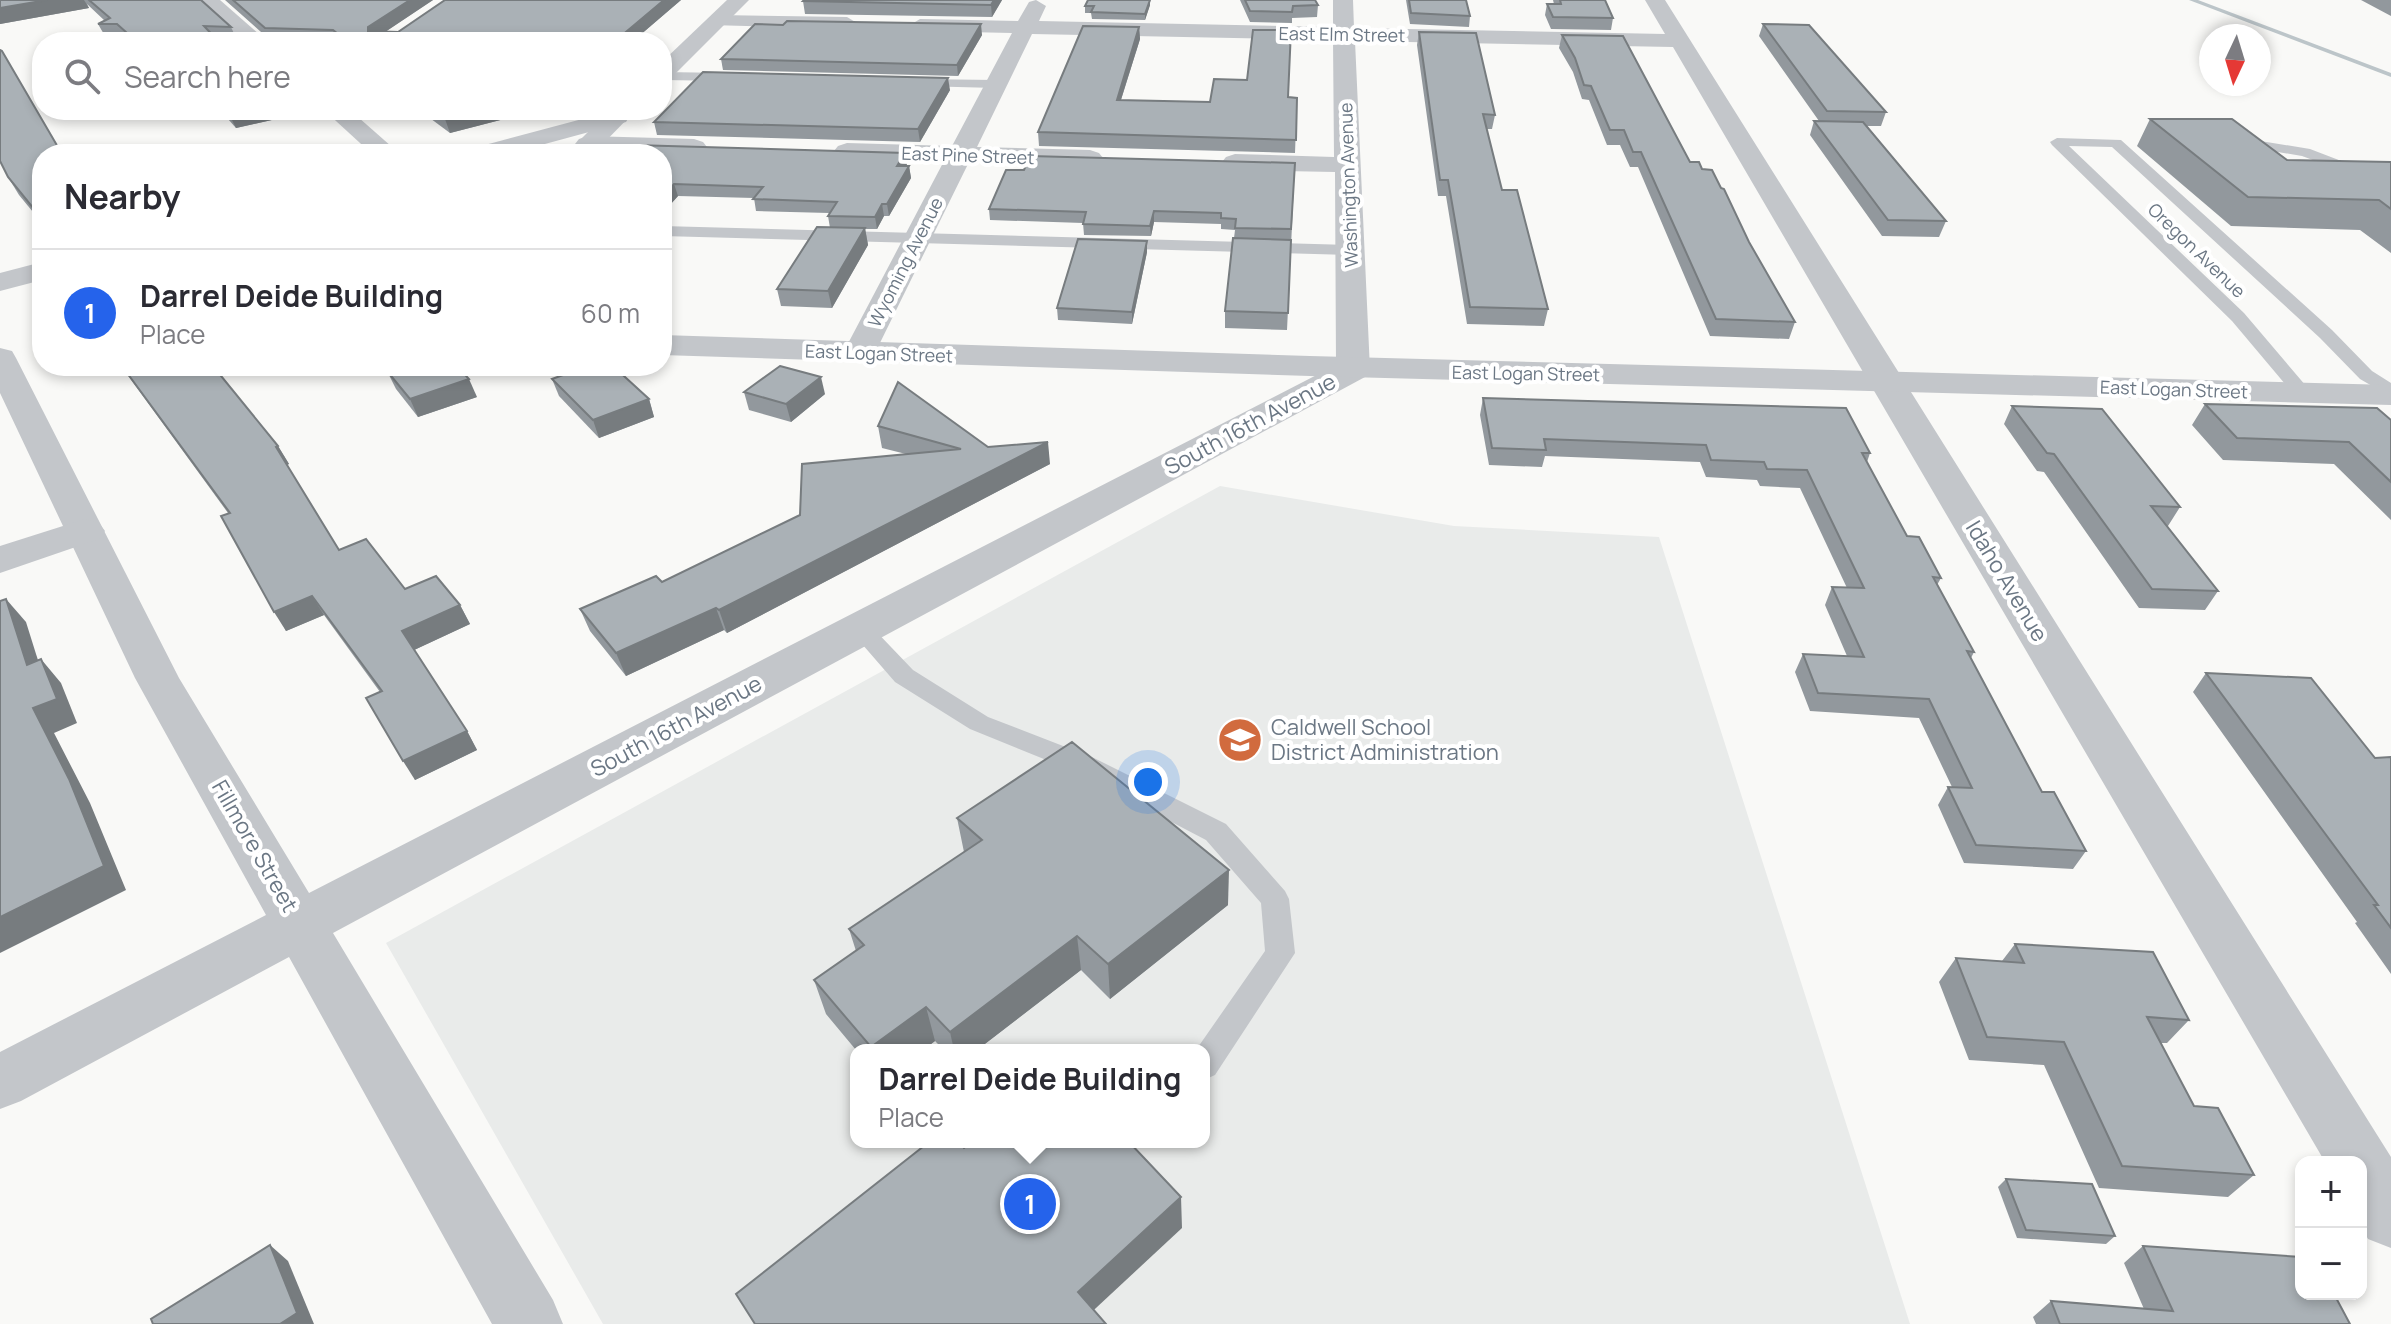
<!DOCTYPE html>
<html lang="en">
<head>
<meta charset="utf-8">
<style>
	body { margin:0; font-family:Manrope,sans-serif; background:#f7f7f7; color:#2b2b33 }
	.controls { position:absolute; right:24px; bottom:24px; display:grid; overflow:hidden; border-radius:16px; box-shadow:0 4px 12px #0003 }
	.controls button { width:72px; height:72px; display:grid; place-items:center; padding:0; border:0; border-bottom:2px solid #e1e1e2; background:#fff; color:#2b2b33; font:40px sans-serif }
	.compass { position:absolute; left:2199px; top:24px; width:72px; height:72px; border-radius:50%; background:#fff; box-shadow:0 4px 12px #0003; rotate:184deg }
	.you { position:absolute; left:1148px; top:782px; width:28px; height:28px; margin:-20px; border:6px solid #fff; border-radius:50%; background:#1a73e8; box-shadow:0 0 0 12px #1a73e833 }
	.badge { display:grid; place-items:center; width:52px; height:52px; border-radius:50%; background:#2563eb; color:#fff; font-size:26px; font-weight:700 }
	.pin { position:absolute; translate:-50% -50%; border:4px solid #fff; box-shadow:0 2px 8px #0006 }
	.popup { position:absolute; left:850px; top:1044px; width:360px; height:104px; box-sizing:border-box; display:grid; place-content:center; border-radius:16px; background:#fff; filter:drop-shadow(0 2px 6px #0005); font-size:26px; white-space:nowrap; color:#7c7c81 }
	.popup b { font-size:30px; color:#2b2b33 }
	.popup::after { content:''; position:absolute; left:50%; top:100%; margin-left:-16px; border:16px solid transparent; border-top-color:#fff }
	.list { margin:0; padding:0; list-style:none }
	h2 { display:flex; justify-content:space-between; align-items:center; height:104px; margin:0; padding:0 32px; font-size:34px }
	h2 small { font-size:26px; font-weight:400; color:#7c7c81 }
	.list li { display:grid; grid-template-columns:52px 1fr auto; gap:24px; align-items:center; box-sizing:border-box; height:128px; padding:0 32px; border-top:2px solid #e1e1e2 }
	.list b { display:block; font-size:30px; white-space:nowrap }
	.list p { margin:0; font-size:26px; white-space:nowrap; color:#7c7c81 }
	.list em { font-size:26px; font-style:normal; color:#7c7c81 }
	.icon { flex:none; width:44px; height:44px; fill:none; stroke:currentColor; stroke-width:2; stroke-linecap:round; stroke-linejoin:round }
	.map { position:relative; flex:none; width:2391px; height:1324px; overflow:hidden }
	.search { position:absolute; background:#fff; box-shadow:0 4px 12px #0003; left:32px; top:32px; width:640px; height:88px; display:flex; align-items:center; gap:20px; box-sizing:border-box; padding:0 28px; border-radius:32px; color:#7c7c81; font-size:30px }
	.panel { position:absolute; background:#fff; box-shadow:0 4px 12px #0003; left:32px; top:144px; width:640px; height:232px; border-radius:32px }
	.map>svg:first-child { display:block }
	.built { fill:#e9ebea; fill-rule:evenodd }
	.lines { fill:none; stroke-linecap:round; stroke-linejoin:round }
	.stream { fill:#bcc5c9; fill-rule:evenodd }
	.service { fill:#c3c6ca; fill-rule:evenodd }
	.minor { fill:#c3c6ca; fill-rule:evenodd }
	.tertiary { fill:#c3c6ca; fill-rule:evenodd }
	.wall { fill:#92989d }
	.shaded-wall { fill:#777c7f }
	.building { fill:#aab1b6; stroke:#777c7f; stroke-width:2 }
	.labels { text-anchor:middle; dominant-baseline:central; stroke-width:8; stroke-linejoin:round; paint-order:stroke }
	.far-street-label { font-size:18px; fill:#6b7784; stroke:#fff }
	.street-label { font-size:22px; fill:#6b7784; stroke:#fff }
	.poi-label { font-size:22px; fill:#6b7784; stroke:#fff; text-anchor:start }
</style>
</head>
<body>
<div class="map">
<svg width="2391" height="1324" viewBox="0 0 2391 1324">
	<rect width="100%" height="100%" fill="#f9f9f7"/>
	<!-- built -->
	<path class="built" d="M1220,486L1454,526L1659,537L1910,1324H603L386,943ZM856,1050H1204V1142H856Z"/>
	<g class="lines">
		<!-- stream -->
		<path class="stream" d="M2189,0H2198L2391,73V77Z"/>
		<!-- service -->
		<g class="service">
			<path d="M662,72L730,73L736,77L730,81L662,80Z"/>
			<path d="M915,79L996,80L1002,84L996,88L919,86L913,82Z"/>
			<path d="M2236,137L2310,149L2391,180V189L2302,156L2231,144L2229,141Z"/>
			<path d="M2057,138L2121,140L2332,330L2372,371L2391,383V397L2360,379L2320,338L2112,147L2069,146L2244,313L2312,393L2303,399L2296,397L2232,321L2052,145L2050,142Z"/>
			<path d="M662,226L1350,245L1358,250L1350,255L662,236Z"/>
			<path d="M861,621L869,624L913,670L988,717L1094,758L1226,824L1285,891L1289,899L1295,953L1215,1075L1204,1080V1050H1196L1265,951L1261,903L1206,840L1076,772L970,729L895,682L849,629L853,624Z"/>
		</g>
		<!-- minor -->
		<g class="minor">
			<path d="M198,0H220L268,42H244Z"/>
			<path d="M1036,0L1046,6L1039,21L1333,27V0H1353L1354,28L1665,34L1645,0H1665L2391,1157V1248L2368,1239L2361,1226V1162H2325L1673,47L1355,41L1370,370L1365,377L333,933L553,1300L563,1324H492L289,957L21,1101L0,1109V1052L266,915L135,678L0,393V348L12,351L16,358L179,678L309,893L1336,365L1335,172L1235,170L1226,167L1222,162L1226,157L1235,154L1334,157L1333,40L1032,34L977,147L1090,150L1099,153L1103,158L1099,163L1090,166L969,162L875,353L871,360L859,363L847,360L843,353L944,161L847,159L838,156L834,151L838,146L847,143L952,146L1012,33L920,31L910,25L920,19L1018,21L1029,2Z"/>
			<path d="M717,15L847,17L857,23L847,29L710,25L707,21Z"/>
			<path d="M324,110H350L400,154H372Z"/>
			<path d="M616,110L626,112L629,117L626,122L508,154H466L470,149Z"/>
			<path d="M588,136L694,139L703,142L707,147L703,152L694,155L579,149L575,144L579,139Z"/>
			<path d="M42,262V280L0,291V273Z"/>
		</g>
		<!-- tertiary -->
		<g class="tertiary">
			<path d="M727,0H749L670,79L662,81V62Z"/>
			<path d="M610,110H636L593,154H566Z"/>
			<path d="M662,335L1310,356L2391,385V405L1310,376L662,355Z"/>
			<path d="M85,519L99,523L105,531L99,539L0,573V546Z"/>
		</g>
	</g>
	<!-- wall -->
	<g class="wall">
		<path d="M0,0H201L231,27L237,40L217,39L219,42H129L123,37L105,36L98,24L105,21L87,4L89,8L0,24Z"/>
		<path d="M225,0H433L385,32H398L445,0H681L632,42H339L270,40Z"/>
		<path d="M804,0H1002L992,17L805,14L803,1Z"/>
		<path d="M1150,0V5L1145,20L1092,19L1091,13H1085V6Z"/>
		<path d="M1240,0H1315L1318,5L1317,17L1292,18V23L1250,22Z"/>
		<path d="M1406,0H1466L1470,16L1469,27L1410,24Z"/>
		<path d="M1553,0H1605L1613,18L1611,30L1551,29L1545,15L1547,4H1554Z"/>
		<path d="M2361,0H2391V16Z"/>
		<path d="M1763,24L1886,112L1881,126H1867L1946,221L1939,237L1882,236L1810,135L1814,121H1819L1759,36Z"/>
		<path d="M783,25L982,35L958,76L723,70L721,59Z"/>
		<path d="M1139,27L1140,39L1121,100L1210,102L1297,98L1295,153L1039,146L1038,132Z"/>
		<path d="M1419,32L1495,115L1492,129H1487L1502,190L1548,309L1544,326L1467,324L1446,196H1438L1417,45Z"/>
		<path d="M1562,35L1690,162L1702,169L1721,188L1749,242L1795,322L1789,339L1710,336L1638,167H1630L1620,145H1607L1589,100L1582,99L1573,72L1559,48Z"/>
		<path d="M950,90L920,142L657,135L654,122Z"/>
		<path d="M220,110H282L285,117L236,128Z"/>
		<path d="M419,110H539L450,133Z"/>
		<path d="M2150,119L2287,160L2391,162V253L2360,230L2231,226L2137,146Z"/>
		<path d="M905,153L907,164L906,166H909L911,178L889,216H884L877,229H865L868,245L832,308L781,306L777,289L830,228L828,216L829,213L756,211L754,198L678,196L662,213V154Z"/>
		<path d="M42,154V223L19,195L8,177Z"/>
		<path d="M1295,163L1287,330L1225,328V311L1235,230L1221,229V224L1154,222L1151,236L1084,235L1083,223L990,220L989,209L1024,170Z"/>
		<path d="M1147,241V252L1132,324L1058,320L1057,308Z"/>
		<path d="M121,366H213L278,446L289,464L287,465L339,550L405,589L460,605L470,624L414,650L467,731L477,750L415,780L380,692L324,615L286,631L228,513Z"/>
		<path d="M387,371L477,397L418,417L396,389Z"/>
		<path d="M552,379L649,399L654,417L599,438L559,396Z"/>
		<path d="M744,392L825,394L791,422L749,410Z"/>
		<path d="M1483,398L1870,453L1867,462L1907,536L1941,578L1937,585L1974,652L1971,658L2042,792L2086,851L2073,869L1964,863L1938,805L1948,787H1952L1919,718L1810,711L1795,672L1803,654L1847,656L1825,605L1832,587L1847,588L1800,488L1760,486L1757,480L1706,477L1700,462L1545,456L1542,467L1489,465L1480,415Z"/>
		<path d="M2205,404L2391,420V520L2334,464L2223,460L2192,425Z"/>
		<path d="M2012,406L2180,507L2168,526H2166L2218,591L2205,610L2139,608L2044,472L2037,471L2004,424Z"/>
		<path d="M878,426L988,447L1050,464L727,633L724,630L626,676L590,631L580,609L662,582L800,515L906,454L882,448Z"/>
		<path d="M2206,673L2375,758L2391,757V974L2355,923L2357,922L2193,692Z"/>
		<path d="M957,818L1228,905L1110,999L1081,970L977,1050H944L935,1041L923,1050H856L826,1014L814,980L856,951L849,929L964,852Z"/>
		<path d="M2015,944L2189,1020L2167,1043H2160L2194,1106L2254,1175L2228,1197L2099,1188L2044,1065L1969,1060L1939,982L1956,958L2002,961Z"/>
		<path d="M2006,1179L2115,1236L2106,1244L2017,1238L1998,1187Z"/>
		<path d="M2143,1246L2350,1324H2036L2033,1317L2051,1301L2144,1309L2124,1263Z"/>
	</g>
	<!-- shaded-wall -->
	<g class="shaded-wall">
		<path d="M47,0H84L89,8L0,24V8Z"/>
		<path d="M410,0H433L373,40L368,31V27Z"/>
		<path d="M664,0H681L632,42H614Z"/>
		<path d="M994,0H1002L992,17L991,5Z"/>
		<path d="M1150,0V5L1145,20V14Z"/>
		<path d="M981,24L982,35L958,76L957,65Z"/>
		<path d="M1139,27L1140,39L1117,112V100Z"/>
		<path d="M948,78L950,90L920,142L918,129Z"/>
		<path d="M248,110H282L285,117L236,128L229,114Z"/>
		<path d="M482,110H539L450,133L445,119Z"/>
		<path d="M905,153L907,164L899,177L897,166Z"/>
		<path d="M909,166L911,178L889,216L887,204Z"/>
		<path d="M674,184L678,196L663,213L662,198Z"/>
		<path d="M882,204L884,216L877,229L875,217Z"/>
		<path d="M1154,211V222L1151,236L1150,226Z"/>
		<path d="M865,228L868,245L832,308L828,291Z"/>
		<path d="M1147,241V252L1132,324V312Z"/>
		<path d="M821,377L825,394L791,422L786,404Z"/>
		<path d="M469,379L477,397L418,417L410,399Z"/>
		<path d="M649,399L654,417L599,438L593,420Z"/>
		<path d="M1048,442L1050,464L727,633L719,610Z"/>
		<path d="M278,446L289,464L286,465L276,447Z"/>
		<path d="M312,596L324,615L286,631L274,612Z"/>
		<path d="M6,599L26,622L47,689L27,665Z"/>
		<path d="M460,605L470,624L412,651L402,631Z"/>
		<path d="M716,608L724,630L626,676L616,653Z"/>
		<path d="M41,659L61,683L77,723L54,733L90,803L126,890L0,953V917Z"/>
		<path d="M467,731L477,750L415,780L403,761Z"/>
		<path d="M1229,870L1228,905L1110,999L1108,964Z"/>
		<path d="M1077,936L1081,970L977,1050H954L950,1032Z"/>
		<path d="M926,1007L935,1041L923,1050H872L871,1047Z"/>
		<path d="M1181,1197L1182,1228L1082,1321L1078,1292Z"/>
		<path d="M270,1245L288,1261L314,1324H280Z"/>
	</g>
	<!-- building -->
	<g class="building">
		<path d="M0,0H47L0,8Z"/>
		<path d="M89,0H201L231,27L204,26L219,42H137L117,24H98L110,18Z"/>
		<path d="M233,0H410L368,27V31L398,32L445,0H664L614,42H348L333,30L265,28Z"/>
		<path d="M804,0H994L991,5L803,1Z"/>
		<path d="M1088,0H1150L1145,14L1091,12L1094,6H1085Z"/>
		<path d="M1245,0H1315L1318,5L1293,6L1292,12L1250,11Z"/>
		<path d="M1409,0H1466L1470,16L1411,13Z"/>
		<path d="M1560,0H1605L1613,18L1553,17L1547,4H1561Z"/>
		<path d="M787,21L981,24L957,65L721,59L755,24L783,25Z"/>
		<path d="M1763,24L1809,25L1886,112L1827,111Z"/>
		<path d="M1083,26L1139,27L1117,100L1210,102L1214,79L1247,80L1253,30H1291L1288,97L1297,98L1296,140L1038,132Z"/>
		<path d="M1419,32L1476,33L1495,115L1483,114L1502,190H1517L1548,309L1470,307L1448,180H1440Z"/>
		<path d="M1562,35L1623,36L1690,162H1699L1702,169L1712,170L1721,188L1724,189L1749,242L1795,322L1716,319L1641,152H1633L1624,130H1610L1591,86L1584,85L1575,58Z"/>
		<path d="M0,50L2,51L62,154H42V213L38,214L8,177L0,161Z"/>
		<path d="M703,72L948,78L918,129L654,122Z"/>
		<path d="M225,110H248L229,114Z"/>
		<path d="M432,110H482L445,119Z"/>
		<path d="M2150,119H2232L2287,160L2391,162V209L2379,200L2248,197Z"/>
		<path d="M1814,121L1863,122L1946,221L1888,220Z"/>
		<path d="M633,145L905,153L897,166H909L887,204H882L875,217L828,216L837,202L753,199L763,187L674,184L662,198V154H625Z"/>
		<path d="M1030,156L1295,163L1291,229L1235,228L1236,219L1221,218V213L1154,211L1150,226L1083,224L1086,212L989,209L1006,170H1024Z"/>
		<path d="M817,227L865,228L828,291L777,289Z"/>
		<path d="M1233,238L1291,240L1288,313L1225,311Z"/>
		<path d="M1078,239L1147,241L1132,312L1057,308Z"/>
		<path d="M122,366H213L278,446L276,447L339,550L366,539L405,589L436,576L460,605L402,631L467,731L403,761L366,698L382,691L312,596L274,612L221,516L230,513Z"/>
		<path d="M404,366H457L469,379L410,399L387,371Z"/>
		<path d="M588,366H613L649,399L593,420L552,379Z"/>
		<path d="M780,366L821,377L786,404L744,392Z"/>
		<path d="M898,382L988,447L1048,442L719,610L716,608L616,653L580,609L656,576L662,582L800,515L802,464L961,449L878,426Z"/>
		<path d="M1483,398L1846,408L1870,453H1862L1907,536L1919,537L1941,578L1933,577L1974,652L1967,651L2042,792H2054L2086,851L1976,845L1948,787L1972,788L1929,699L1818,693L1803,654L1864,657L1832,587L1864,588L1807,470L1767,469L1764,462L1711,460L1706,445L1544,439L1546,450L1492,448Z"/>
		<path d="M2205,404L2377,408L2391,420V482L2349,442L2237,438Z"/>
		<path d="M2012,406L2102,409L2180,507L2151,506L2218,591L2152,589L2054,454L2047,453Z"/>
		<path d="M6,599L27,665L41,659L57,699L33,708L69,779L104,866L0,917V601Z"/>
		<path d="M2206,673L2311,678L2375,758L2391,757V928L2374,905H2378Z"/>
		<path d="M1072,742L1229,870L1108,964L1077,936L950,1032L926,1007L871,1047L814,980L864,945L849,929L982,840L957,818Z"/>
		<path d="M2015,944L2153,952L2189,1020L2147,1017L2194,1106L2218,1108L2254,1175L2122,1166L2064,1042L1987,1037L1956,958L2024,963Z"/>
		<path d="M929,1142H958L964,1148L971,1142H1129L1181,1197L1078,1292L1106,1324H755L736,1294Z"/>
		<path d="M2006,1179L2092,1184L2115,1236L2026,1230Z"/>
		<path d="M270,1245L297,1313L280,1324H153L151,1319Z"/>
		<path d="M2143,1246L2301,1257V1294H2334L2350,1324H2060L2051,1301L2173,1311Z"/>
	</g>
	<!-- icons -->
	<defs>
		<g id="school-disc" transform="scale(2.3)"><circle r="9.5" fill="#d16b3e" stroke="#fff"/><path d="M0-5L7-2L0 1L-7-2ZM-4 1L0 2.5L4 1V4Q0 6-4 4Z" fill="#fff"/></g>
	</defs>
	<g fill-rule="evenodd">
		<use href="#school-disc" x="1240" y="740"/>
	</g>
	<g class="labels">
		<!-- far-street labels -->
		<g class="far-street-label">
			<text transform="translate(1342 34) rotate(1)">East Elm Street</text>
			<text transform="translate(968 155) rotate(2)">East Pine Street</text>
			<text transform="translate(1348 185) rotate(-92)">Washington Avenue</text>
			<text transform="translate(2197 250) rotate(44)">Oregon Avenue</text>
			<text transform="translate(905 262) rotate(-63)">Wyoming Avenue</text>
			<text transform="translate(879 353) rotate(2)">East Logan Street</text>
			<text transform="translate(1526 373) rotate(1)">East Logan Street</text>
			<text transform="translate(2174 389) rotate(2)">East Logan Street</text>
		</g>
		<!-- street labels -->
		<g class="street-label">
			<text transform="translate(1250 424) rotate(-28)">South 16th Avenue</text>
			<text transform="translate(2007 581) rotate(59)">Idaho Avenue</text>
			<text transform="translate(676 726) rotate(-28)">South 16th Avenue</text>
			<text transform="translate(255 846) rotate(60)">Fillmore Street</text>
		</g>
		<!-- poi labels -->
		<g class="poi-label">
			<text x="1271" y="727">Caldwell School<tspan x="1271" dy="25">District Administration</tspan></text>
		</g>
	</g>
</svg>
<div class="controls">
<button>+</button>
<button>−</button>
</div>
<svg class="compass" viewBox="-18 -18 36 36"><path d="M0-13l5 13h-10z" fill="#e53935"/><path d="M0 13l5-13h-10z" fill="#7c7c81"/></svg>
<div class="you"></div>
<div class="pin badge" style="left:1030px;top:1204px">1</div>
<div class="popup"><b>Darrel Deide Building</b>Place</div>
<div class="search"><svg class="icon" aria-label="search" viewBox="0 0 24 24"><circle cx="10" cy="10" r="6"/><path d="M15 15l6 6"/></svg>Search here</div>
<section class="panel">
<h2>Nearby<small></small></h2>
<ul class="list">
<li><span class="badge">1</span><div><b>Darrel Deide Building</b><p>Place</p></div><em>60 m</em></li>
</ul>
</section>
</div>
</body>
</html>
